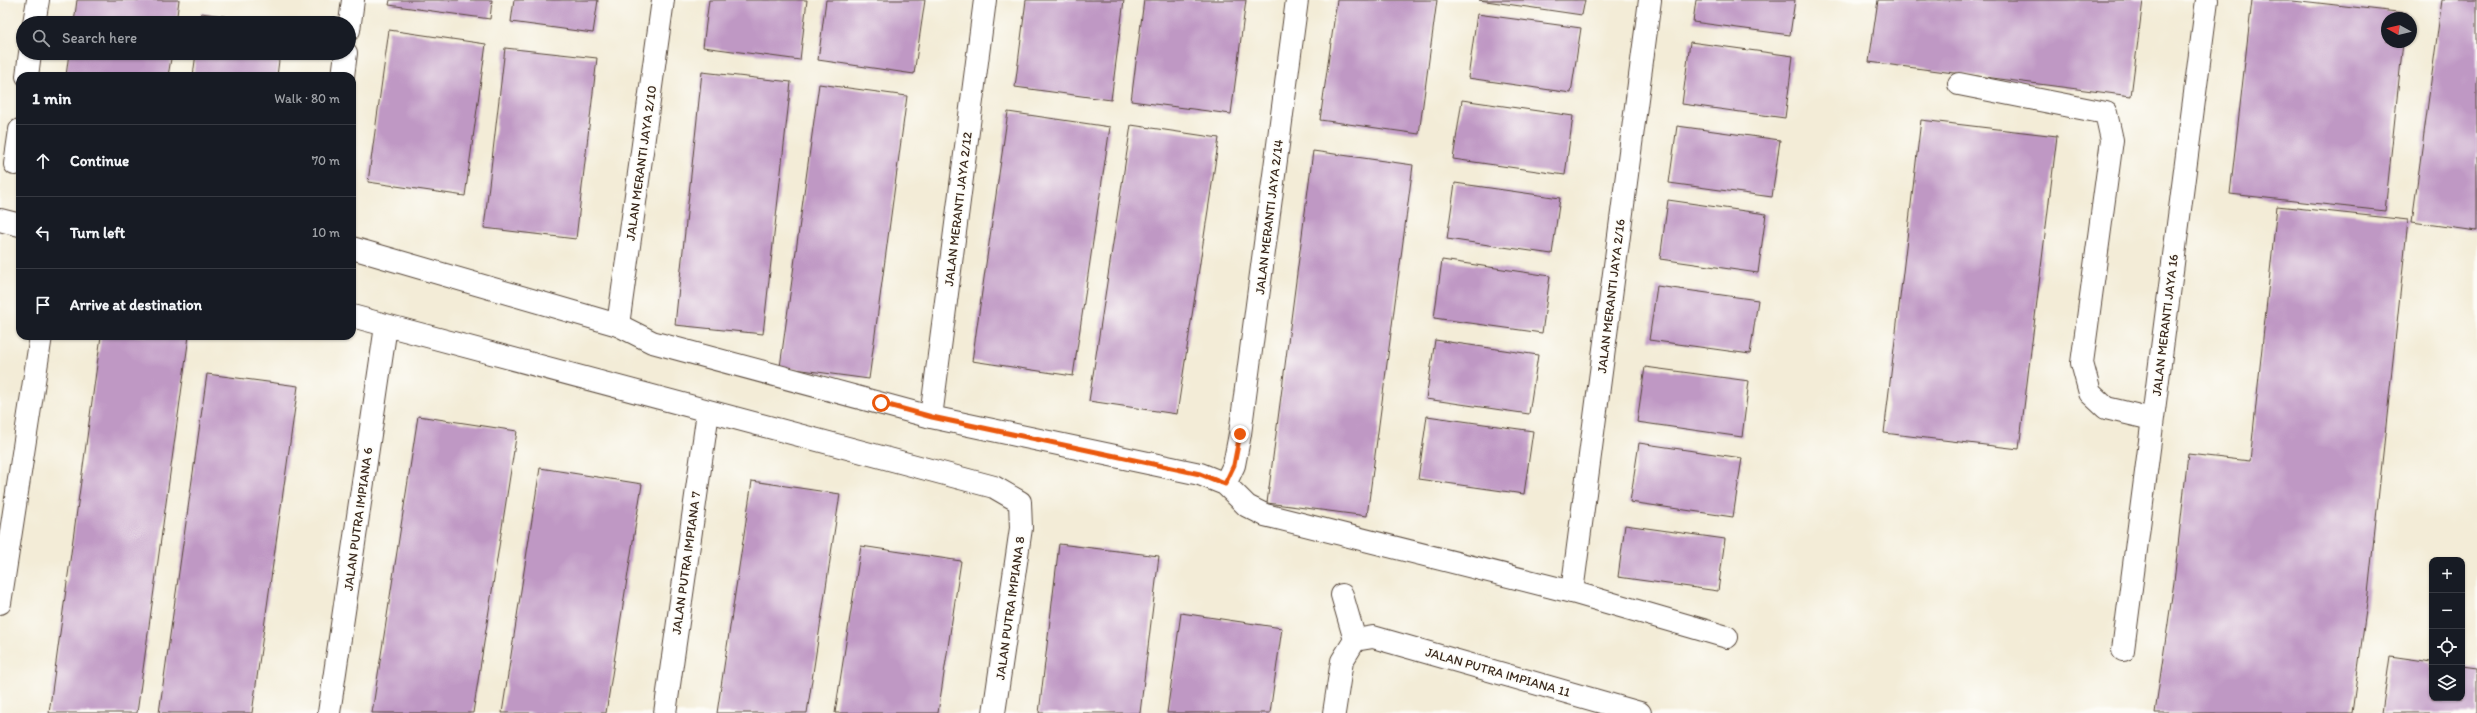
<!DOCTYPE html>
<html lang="en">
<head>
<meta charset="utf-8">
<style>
	body { margin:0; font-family:Itim,sans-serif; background:#242831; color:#f1f3f6 }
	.controls { position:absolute; right:12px; bottom:12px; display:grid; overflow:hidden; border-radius:8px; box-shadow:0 1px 3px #0004 }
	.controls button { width:36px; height:36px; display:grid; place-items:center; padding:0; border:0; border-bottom:1px solid #363941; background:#171b24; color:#f1f3f6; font:20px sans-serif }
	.compass { position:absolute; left:2381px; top:12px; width:36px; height:36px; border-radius:50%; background:#171b24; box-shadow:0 1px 3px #0004; rotate:278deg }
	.stop { position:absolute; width:12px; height:12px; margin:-9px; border:3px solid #ea580c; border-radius:50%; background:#fff }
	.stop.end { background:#ea580c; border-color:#fff; box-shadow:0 1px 4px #0008 }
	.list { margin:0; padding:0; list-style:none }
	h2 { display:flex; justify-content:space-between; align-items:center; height:52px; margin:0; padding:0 16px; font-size:17px }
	h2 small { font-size:13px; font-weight:400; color:#9ea1a6 }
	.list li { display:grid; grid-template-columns:26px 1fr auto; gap:12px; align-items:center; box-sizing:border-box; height:72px; padding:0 16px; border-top:1px solid #363941 }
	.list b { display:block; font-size:15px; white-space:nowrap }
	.list em { font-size:13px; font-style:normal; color:#9ea1a6 }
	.icon { flex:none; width:22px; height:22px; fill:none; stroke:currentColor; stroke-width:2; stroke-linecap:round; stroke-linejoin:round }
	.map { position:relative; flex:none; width:2477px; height:713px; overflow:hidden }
	.search { position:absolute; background:#171b24; box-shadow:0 1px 3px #0004; left:16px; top:16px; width:340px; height:44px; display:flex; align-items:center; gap:10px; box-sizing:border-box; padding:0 14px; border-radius:22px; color:#9ea1a6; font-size:15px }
	.panel { position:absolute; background:#171b24; box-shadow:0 1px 3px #0004; left:16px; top:72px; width:340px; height:268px; border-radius:12px }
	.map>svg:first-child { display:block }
	.building { fill:#bf98c4 }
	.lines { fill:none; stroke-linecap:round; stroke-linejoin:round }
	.minor-casing { stroke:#57473a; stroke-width:24 }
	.minor { stroke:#fff; stroke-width:22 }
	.route { stroke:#ea580c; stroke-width:5 }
	.labels { text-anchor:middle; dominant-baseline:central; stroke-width:3.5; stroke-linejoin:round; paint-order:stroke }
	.street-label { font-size:13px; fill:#3b2a1e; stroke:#fdfcf7 }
</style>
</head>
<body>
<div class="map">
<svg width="2477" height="713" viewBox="0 0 2477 713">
	<rect width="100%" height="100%" fill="#fdfcf7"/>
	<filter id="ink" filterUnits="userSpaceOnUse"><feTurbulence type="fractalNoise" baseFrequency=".025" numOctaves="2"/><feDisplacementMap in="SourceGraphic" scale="8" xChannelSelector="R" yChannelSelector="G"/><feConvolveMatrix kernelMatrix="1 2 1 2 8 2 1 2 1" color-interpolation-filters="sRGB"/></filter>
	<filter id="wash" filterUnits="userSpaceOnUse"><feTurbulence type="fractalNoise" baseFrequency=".012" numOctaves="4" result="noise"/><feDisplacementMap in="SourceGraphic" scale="16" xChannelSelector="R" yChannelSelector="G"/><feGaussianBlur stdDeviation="0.9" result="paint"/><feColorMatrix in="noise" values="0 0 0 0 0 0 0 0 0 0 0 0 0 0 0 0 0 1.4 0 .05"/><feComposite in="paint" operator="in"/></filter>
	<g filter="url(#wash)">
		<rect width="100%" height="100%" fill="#f3ecd7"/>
		<g id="blocks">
			<!-- building -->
			<g class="building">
				<path d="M77,0H179L176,23H74Z"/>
				<path d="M390,0H492L490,19L389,5Z"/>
				<path d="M514,0H598L593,33L511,22Z"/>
				<path d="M709,0H807L800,60L703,47Z"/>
				<path d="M826,0H925L914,74L818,60Z"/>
				<path d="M1026,0H1124L1111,100L1015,87Z"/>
				<path d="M1144,0H1246L1231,114L1131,101Z"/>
				<path d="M1337,0H1437L1419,134L1320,120Z"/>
				<path d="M1479,0H1585L1582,15Z"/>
				<path d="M1696,0H1795L1790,35L1693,22Z"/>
				<path d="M1878,0H2143L2131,96L1869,62Z"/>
				<path d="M2252,0H2292L2406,13V18H2387V42H2403L2385,211L2230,194Z"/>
				<path d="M2442,0H2477V231L2412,222Z"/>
				<path d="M201,13L267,22V23H200Z"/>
				<path d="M1477,14L1581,28L1571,93L1468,78Z"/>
				<path d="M389,30L486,44L465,196L368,182Z"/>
				<path d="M1690,42L1793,56L1785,118L1682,104Z"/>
				<path d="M505,48L597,58L576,239L484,228Z"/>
				<path d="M69,53H172L168,76H66Z"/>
				<path d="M196,53H280L277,76H193Z"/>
				<path d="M702,72L791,82L763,334L675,325Z"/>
				<path d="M819,84L907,96L869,379L780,367Z"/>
				<path d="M1462,100L1573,116L1565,175L1453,159Z"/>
				<path d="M1008,112L1110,127L1073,376L972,361Z"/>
				<path d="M1921,120L2057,136L2019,449L1884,433Z"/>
				<path d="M1131,125L1219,138L1177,414L1089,401Z"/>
				<path d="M1677,126L1780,140L1772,197L1669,183Z"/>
				<path d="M1313,151L1413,165L1367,516L1267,503Z"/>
				<path d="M1455,183L1560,198L1552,254L1447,239Z"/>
				<path d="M1668,200L1766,214L1758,273L1660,259Z"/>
				<path d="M2277,206L2408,220L2367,603L2352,713H2155L2174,582L2188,454L2250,461Z"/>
				<path d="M1442,260L1550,276L1542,333L1434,318Z"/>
				<path d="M1657,286L1758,300L1750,354L1649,340Z"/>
				<path d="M101,336H189L137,713H49Z"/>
				<path d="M1435,340L1538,355L1529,414L1426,399Z"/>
				<path d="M1645,367L1749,381L1742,437L1637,422Z"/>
				<path d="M207,374L298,386L252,713H159Z"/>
				<path d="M418,416L517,431L473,713H372Z"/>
				<path d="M1427,416L1533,431L1524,494L1418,479Z"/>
				<path d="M1639,443L1742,458L1733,517L1630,502Z"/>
				<path d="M540,468L642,484L606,713H502Z"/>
				<path d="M752,481L840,494L807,713H717Z"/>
				<path d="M1625,525L1725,539L1718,591L1618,577Z"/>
				<path d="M1059,544L1159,556L1140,713H1039Z"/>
				<path d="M861,546L961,561L938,713H835Z"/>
				<path d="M1181,613L1282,628L1270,713H1167Z"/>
				<path d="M2390,656L2432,662V698H2462V666L2477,668V713H2382Z"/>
			</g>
		</g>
	</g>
	<g filter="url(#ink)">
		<use href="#blocks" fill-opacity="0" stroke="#57473a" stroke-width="1"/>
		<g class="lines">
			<!-- minor casing -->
			<g class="minor-casing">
				<g id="minor">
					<path d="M34,23L38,0"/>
					<path d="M349,30L353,0"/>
					<path d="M27,76L30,53"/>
					<path d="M343,76L346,53"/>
					<path d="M1959,84L2106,113L2112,140L2082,363L2090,393L2106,408L2152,419"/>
					<path d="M15,164L20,130"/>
					<path d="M0,220L20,225"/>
					<path d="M352,248L618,325L652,342L931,417L1200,474L1225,484L1247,506L1265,515L1572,592L1727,637"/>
					<path d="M352,316L994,487L1020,502L1021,528L994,713"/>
					<path d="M618,325L663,0"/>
					<path d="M931,417L985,0"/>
					<path d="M1225,484L1234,465L1240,434L1297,0"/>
					<path d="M1572,592L1650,0"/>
					<path d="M0,603L41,336"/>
					<path d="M1355,640L1373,637L1640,713"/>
					<path d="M2123,650L2207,0"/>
					<path d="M329,713L386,326"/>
					<path d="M665,713L708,412"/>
					<path d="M1334,713L1342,661L1355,640L1342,595"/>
				</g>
			</g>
			<!-- minor -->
			<use href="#minor" class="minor"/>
		</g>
	</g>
	<g class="lines" filter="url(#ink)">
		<!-- route -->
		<path class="route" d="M881,403L932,417L1200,474L1225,484L1234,465L1240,434"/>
	</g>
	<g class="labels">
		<!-- street labels -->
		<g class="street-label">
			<text transform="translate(641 163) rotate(-82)">JALAN MERANTI JAYA 2/10</text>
			<text transform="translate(958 209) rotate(-83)">JALAN MERANTI JAYA 2/12</text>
			<text transform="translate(1269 217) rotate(-83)">JALAN MERANTI JAYA 2/14</text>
			<text transform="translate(1611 296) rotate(-83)">JALAN MERANTI JAYA 2/16</text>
			<text transform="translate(2165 325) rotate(-83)">JALAN MERANTI JAYA 16</text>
			<text transform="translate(358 519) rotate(-82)">JALAN PUTRA IMPIANA 6</text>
			<text transform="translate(686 563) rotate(-82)">JALAN PUTRA IMPIANA 7</text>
			<text transform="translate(1010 608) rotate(-82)">JALAN PUTRA IMPIANA 8</text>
			<text transform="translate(1498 672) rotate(16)">JALAN PUTRA IMPIANA 11</text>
		</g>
	</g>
</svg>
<div class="controls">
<button>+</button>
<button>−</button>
<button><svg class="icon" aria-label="locate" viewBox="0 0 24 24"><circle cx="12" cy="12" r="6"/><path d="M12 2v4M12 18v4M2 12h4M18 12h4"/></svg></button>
<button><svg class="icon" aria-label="layers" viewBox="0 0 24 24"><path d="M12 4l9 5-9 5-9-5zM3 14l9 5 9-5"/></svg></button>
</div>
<svg class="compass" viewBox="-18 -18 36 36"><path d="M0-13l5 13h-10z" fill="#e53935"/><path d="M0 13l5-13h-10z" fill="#9ea1a6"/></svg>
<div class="stop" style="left:881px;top:403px"></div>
<div class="stop end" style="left:1240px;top:434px"></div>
<div class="search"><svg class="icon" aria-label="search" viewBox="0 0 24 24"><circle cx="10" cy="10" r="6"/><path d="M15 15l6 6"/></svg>Search here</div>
<section class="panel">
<h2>1 min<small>Walk · 80 m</small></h2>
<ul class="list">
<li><svg class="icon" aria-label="ahead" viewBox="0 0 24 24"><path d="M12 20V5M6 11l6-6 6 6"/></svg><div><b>Continue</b></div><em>70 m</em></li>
<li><svg class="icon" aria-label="left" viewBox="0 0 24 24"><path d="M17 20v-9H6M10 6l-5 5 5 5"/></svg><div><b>Turn left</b></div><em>10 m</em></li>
<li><svg class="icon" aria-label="arrive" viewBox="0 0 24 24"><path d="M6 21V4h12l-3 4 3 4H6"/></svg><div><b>Arrive at destination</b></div></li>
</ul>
</section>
</div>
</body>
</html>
